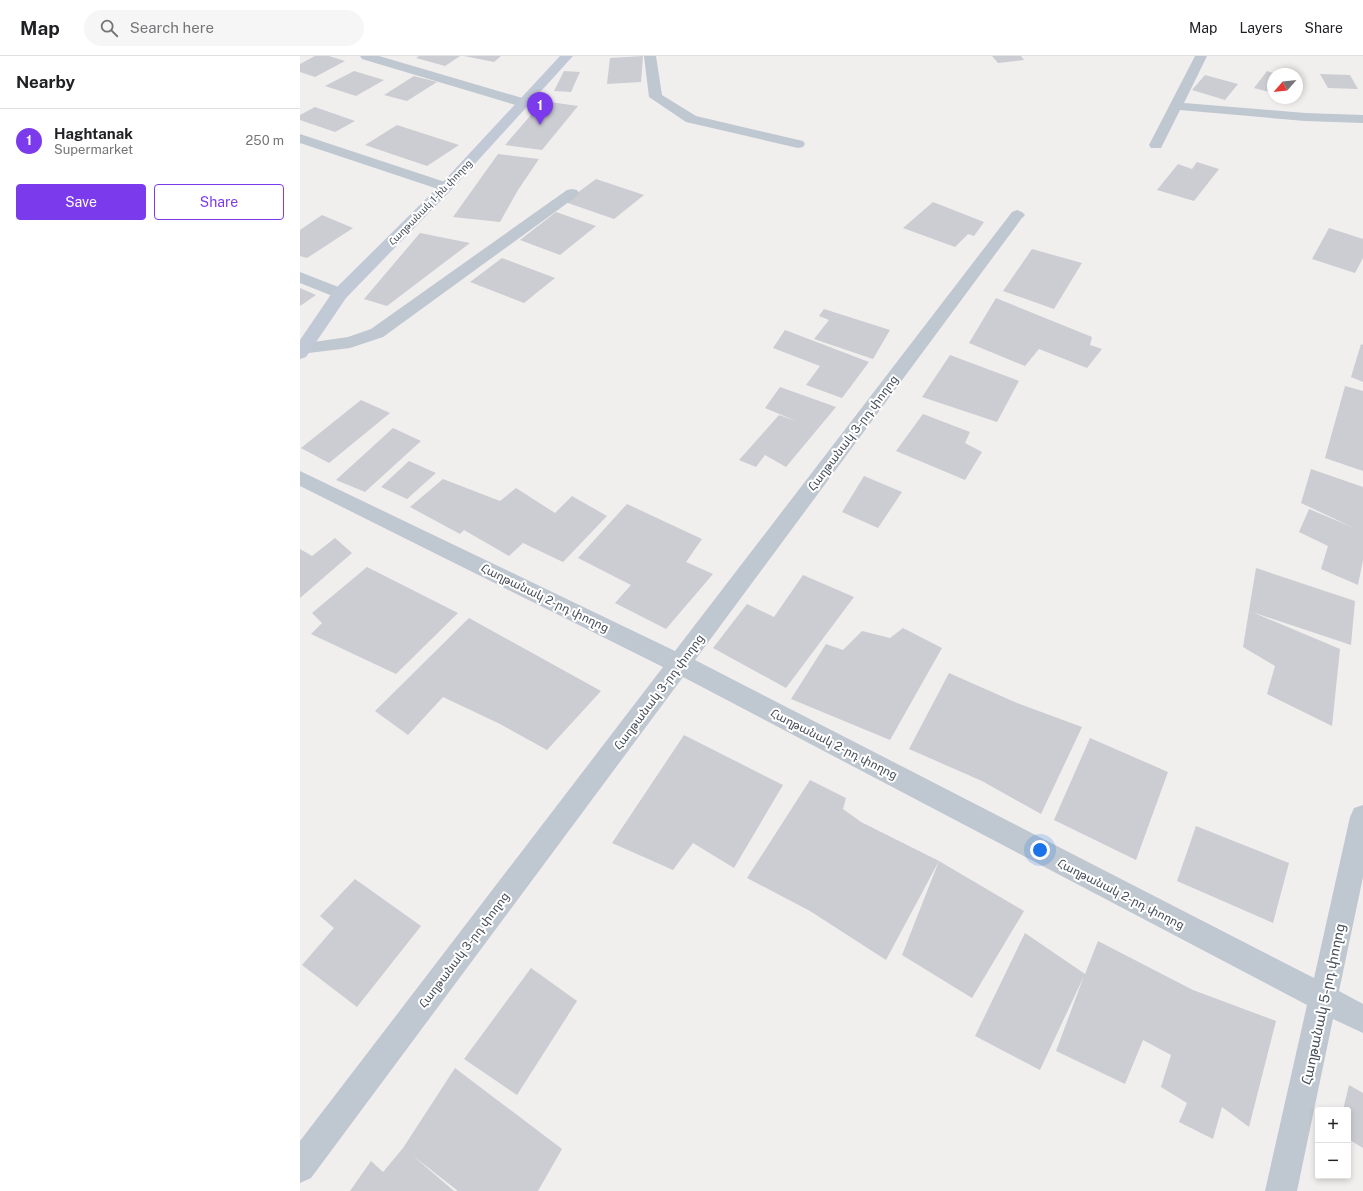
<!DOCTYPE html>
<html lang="en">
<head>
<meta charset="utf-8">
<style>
	body { margin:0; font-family:"Public Sans","Noto Sans Armenian",sans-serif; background:#f6f6f6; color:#202124 }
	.controls { position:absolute; right:12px; bottom:12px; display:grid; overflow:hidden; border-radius:4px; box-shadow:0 2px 6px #0003 }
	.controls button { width:36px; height:36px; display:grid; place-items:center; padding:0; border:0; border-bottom:1px solid #e0e0e0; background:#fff; color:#202124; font:20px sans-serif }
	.compass { position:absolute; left:967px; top:12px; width:36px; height:36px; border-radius:50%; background:#fff; box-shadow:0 2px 6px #0003; rotate:242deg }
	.you { position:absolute; left:740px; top:794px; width:14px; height:14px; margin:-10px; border:3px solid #fff; border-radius:50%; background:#1a73e8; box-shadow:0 0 0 6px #1a73e833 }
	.badge { display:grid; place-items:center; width:26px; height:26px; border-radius:50%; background:#7c3aed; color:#fff; font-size:13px; font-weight:700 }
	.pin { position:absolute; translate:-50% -33px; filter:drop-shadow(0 1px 2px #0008) }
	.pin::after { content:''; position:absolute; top:21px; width:14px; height:12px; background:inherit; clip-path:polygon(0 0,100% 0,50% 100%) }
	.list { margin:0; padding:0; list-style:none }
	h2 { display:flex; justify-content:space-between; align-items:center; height:52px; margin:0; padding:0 16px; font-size:17px }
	h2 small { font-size:13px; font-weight:400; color:#757577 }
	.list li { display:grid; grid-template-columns:26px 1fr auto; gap:12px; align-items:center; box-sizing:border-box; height:64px; padding:0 16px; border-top:1px solid #e0e0e0 }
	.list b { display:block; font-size:15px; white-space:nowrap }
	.list p { margin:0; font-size:13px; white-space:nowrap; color:#757577 }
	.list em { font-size:13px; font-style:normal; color:#757577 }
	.actions { display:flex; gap:8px; padding:12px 16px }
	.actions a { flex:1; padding:9px 0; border:1px solid #7c3aed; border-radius:4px; text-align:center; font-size:14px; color:#7c3aed }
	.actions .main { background:#7c3aed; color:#fff }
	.icon { flex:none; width:22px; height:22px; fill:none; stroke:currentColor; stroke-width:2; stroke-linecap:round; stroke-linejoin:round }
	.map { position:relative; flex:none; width:1063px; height:1135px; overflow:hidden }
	header { display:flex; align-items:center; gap:24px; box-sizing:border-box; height:56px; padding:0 20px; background:#fff; border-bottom:1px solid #e0e0e0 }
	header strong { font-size:19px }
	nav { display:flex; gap:22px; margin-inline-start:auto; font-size:14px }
	.search { width:280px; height:36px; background:#f6f6f6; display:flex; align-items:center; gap:10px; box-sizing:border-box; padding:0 14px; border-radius:22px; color:#757577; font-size:15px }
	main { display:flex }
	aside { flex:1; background:#fff }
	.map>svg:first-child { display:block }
	.building { fill:#cbcdd3 }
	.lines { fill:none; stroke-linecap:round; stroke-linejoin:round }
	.street { fill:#bfc7d0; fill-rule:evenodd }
	.secondary { fill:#c1c9d7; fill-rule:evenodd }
	.labels { text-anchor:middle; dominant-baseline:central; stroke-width:4; stroke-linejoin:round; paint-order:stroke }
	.far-street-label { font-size:10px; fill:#474f5b; stroke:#fff }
	.street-label { font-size:12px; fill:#474f5b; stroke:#fff }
	.near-street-label { font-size:14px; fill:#474f5b; stroke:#fff }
</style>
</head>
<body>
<header>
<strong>Map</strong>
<div class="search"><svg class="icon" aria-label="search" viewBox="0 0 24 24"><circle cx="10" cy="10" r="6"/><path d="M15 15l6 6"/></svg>Search here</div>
<nav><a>Map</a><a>Layers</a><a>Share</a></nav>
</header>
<main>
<aside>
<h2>Nearby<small></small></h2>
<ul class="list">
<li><span class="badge">1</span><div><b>Haghtanak</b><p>Supermarket</p></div><em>250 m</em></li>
</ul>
<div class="actions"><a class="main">Save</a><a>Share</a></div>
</aside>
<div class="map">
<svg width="1063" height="1135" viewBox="0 0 1063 1135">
	<rect width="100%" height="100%" fill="#f1eeee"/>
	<!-- building -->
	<g class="building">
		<path d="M15,0H29L45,5L15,21L0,16V8Z"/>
		<path d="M119,0H160L145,10L116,2Z"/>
		<path d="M164,0H201L194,6Z"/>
		<path d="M343,0L341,26L307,28L310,2Z"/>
		<path d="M692,0H721L724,4L698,7Z"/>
		<path d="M54,15L84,24L56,40L25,30Z"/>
		<path d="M264,15L280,16L271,36L254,35Z"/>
		<path d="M967,15L973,17V37L954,32Z"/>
		<path d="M1020,18L1050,19L1058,33L1028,32Z"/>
		<path d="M905,19L938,28L925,44L892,34Z"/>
		<path d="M114,20L137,26L107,45L84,39Z"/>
		<path d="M243,45L278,50L242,94L205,89Z"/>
		<path d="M15,51L55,65L35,76L0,64V59Z"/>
		<path d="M97,69L159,89L127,110L65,89Z"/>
		<path d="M198,98L239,103L218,134L200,166L153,161Z"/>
		<path d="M897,106L919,113L894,145L857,134L878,108L892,113Z"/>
		<path d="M296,123L344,139L314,163L265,146Z"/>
		<path d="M633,146L684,166L674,180L668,178L655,191L603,172Z"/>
		<path d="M256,156L296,170L260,199L220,184Z"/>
		<path d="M22,159L53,172L7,202L0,200V174Z"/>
		<path d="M1029,172L1063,183V202L1055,217L1012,203Z"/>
		<path d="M120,177L170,187L87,250L64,243Z"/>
		<path d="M732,193L782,207L754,253L703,235Z"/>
		<path d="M202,202L255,222L224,247L170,226Z"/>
		<path d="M0,232L16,239L0,250Z"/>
		<path d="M696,242L792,281L790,289L802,293L787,312L739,293L725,310L669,287Z"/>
		<path d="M524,253L590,274L573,303L514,283L529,264L519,260Z"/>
		<path d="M485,274L569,306L542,342L506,329L520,310L473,292Z"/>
		<path d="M1061,288L1063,289V326L1051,321Z"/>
		<path d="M650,299L719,325L697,366L622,341Z"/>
		<path d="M1045,330L1063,335V415L1025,402Z"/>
		<path d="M480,331L536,351L486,411L465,399L456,411L439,404L479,359L496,365L465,352Z"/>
		<path d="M61,344L90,357L29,407L1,392Z"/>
		<path d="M623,358L670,376L665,387L682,396L665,424L596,395Z"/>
		<path d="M93,372L121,385L65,436L36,424Z"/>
		<path d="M109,405L136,417L107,443L81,431Z"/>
		<path d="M1011,413L1063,431V504L1058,529L1021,513L1028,490L999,476L1009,453L1052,471L1001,447Z"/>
		<path d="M564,420L602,436L578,472L542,456Z"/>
		<path d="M143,423L200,445L216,432L255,457L272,440L307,460L263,506L223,487L209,500L164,474L160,478L110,451Z"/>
		<path d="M327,448L402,483L386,506L413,518L366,573L315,547L331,529L278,502Z"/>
		<path d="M35,482L52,497L0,542V493L12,500Z"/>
		<path d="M67,511L158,557L96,618L11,578L22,567L12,557Z"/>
		<path d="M956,512L1055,545L1051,589L952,556L1040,593L1032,670L967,638L975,610L943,591Z"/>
		<path d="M503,519L554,541L486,632L413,592L447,548L474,561Z"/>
		<path d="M169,562L301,635L247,694L200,668L143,641L108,679L75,655Z"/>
		<path d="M603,572L642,592L590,684L491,643L526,588L543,594L562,575L590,582Z"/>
		<path d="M649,617L717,647L782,671L741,758L682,725L609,693Z"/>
		<path d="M384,679L483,729L434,812L393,787L373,814L312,787Z"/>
		<path d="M790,682L868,716L836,804L754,764Z"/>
		<path d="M510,724L546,742L543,753L561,766L639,805L586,904L510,855L447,822Z"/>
		<path d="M896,770L989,807L973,867L877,825Z"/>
		<path d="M639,805L724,855L672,942L602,899Z"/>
		<path d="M55,823L121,870L57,951L2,909L34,872L20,860Z"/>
		<path d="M725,877L785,918L798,885L893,934L976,965L949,1071L922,1051L913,1083L879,1066L887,1047L861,1031L871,999L843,984L825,1028L756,995L784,920L740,1014L675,980Z"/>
		<path d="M231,912L277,945L217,1039L164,1003Z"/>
		<path d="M155,1012L262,1093L238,1135H158L112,1099L154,1135H50L71,1105L83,1116L103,1092Z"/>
		<path d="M1049,1029L1063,1037V1092L1048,1083V1054H1043Z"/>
	</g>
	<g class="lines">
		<!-- street -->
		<g class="street">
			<path d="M60,0H79L229,44L231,47L229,50H219L62,3Z"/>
			<path d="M344,0H356L362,39L396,60L503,85L505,88L503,91L498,92L386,66L349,41Z"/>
			<path d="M895,0H907L884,47L1005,57L1063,59V67L1005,65L880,54L861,92H851L849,89Z"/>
			<path d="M0,78L151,128L153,131L151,134H141L0,87Z"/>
			<path d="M272,133L277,134L279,137L277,140L83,281L50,292L0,298V288L48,281L71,273L267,134Z"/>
			<path d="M717,154L722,156L725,159L722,162L395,604L1014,922L1050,761L1054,752L1063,749V821L1039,935L1063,948V977L1033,963L997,1135H965L1007,949L383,621L11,1122L0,1127V1085L363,611L0,430V415L375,595L712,156Z"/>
			<path d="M0,216L46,234L48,238L46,242L40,243L0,227Z"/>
		</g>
		<!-- secondary -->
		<path class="secondary" d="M260,0H273L151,134L46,242L6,301L0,303V284L34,234L141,128Z"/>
	</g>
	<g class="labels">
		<!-- far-street labels -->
		<g class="far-street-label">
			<text transform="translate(130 146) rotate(-46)">Հաղթանակ 1-ին փողոց</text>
		</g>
		<!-- street labels -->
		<g class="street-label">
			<text transform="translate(553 377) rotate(-53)">Հաղթանակ 3-րդ փողոց</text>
			<text transform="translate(245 542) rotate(26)">Հաղթանակ 2-րդ փողոց</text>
			<text transform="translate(359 636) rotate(-53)">Հաղթանակ 3-րդ փողոց</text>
			<text transform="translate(534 688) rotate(27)">Հաղթանակ 2-րդ փողոց</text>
			<text transform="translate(821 838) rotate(27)">Հաղթանակ 2-րդ փողոց</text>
			<text transform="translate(164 894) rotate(-53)">Հաղթանակ 3-րդ փողոց</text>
		</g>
		<!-- near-street labels -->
		<g class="near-street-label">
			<text transform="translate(1023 948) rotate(-78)">Հաղթանակ 5-րդ փողոց</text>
		</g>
	</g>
</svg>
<div class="controls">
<button>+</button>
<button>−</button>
</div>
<svg class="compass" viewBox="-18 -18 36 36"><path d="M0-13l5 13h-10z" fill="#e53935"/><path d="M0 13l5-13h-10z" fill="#757577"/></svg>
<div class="you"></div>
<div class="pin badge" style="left:240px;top:69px">1</div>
</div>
</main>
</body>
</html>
